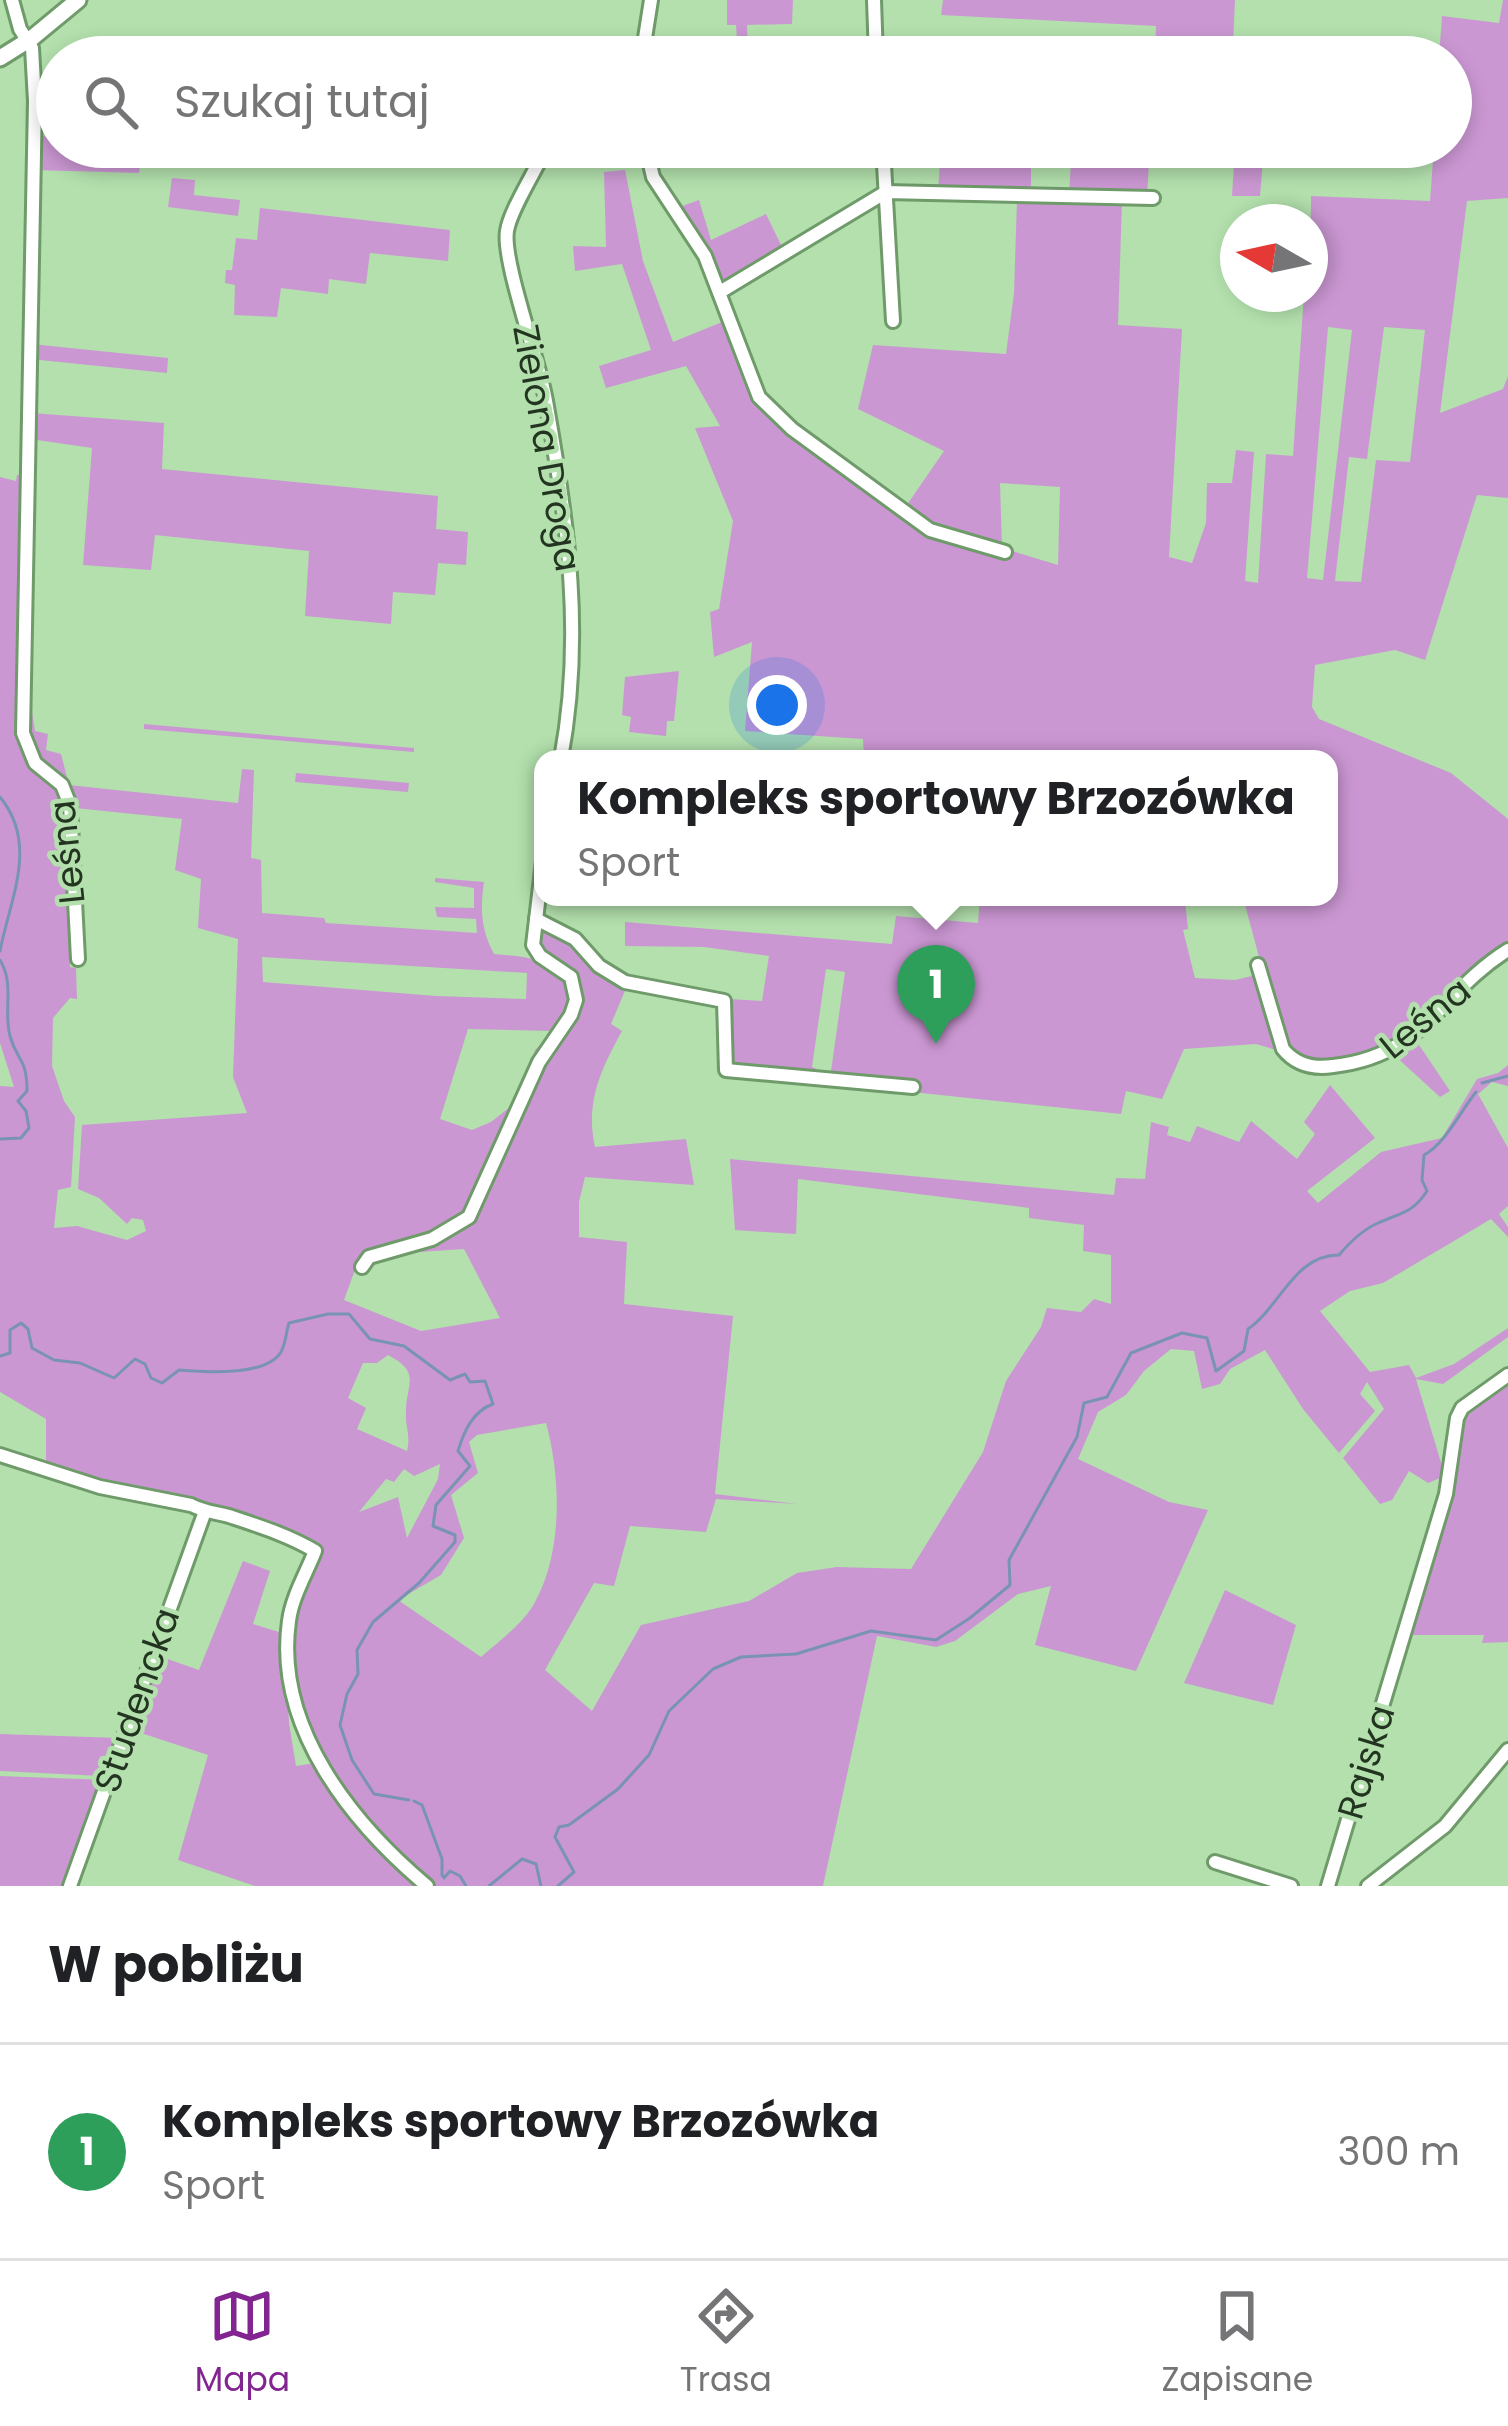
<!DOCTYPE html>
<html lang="pl">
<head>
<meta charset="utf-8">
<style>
	body { margin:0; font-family:Poppins,sans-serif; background:#f2f2f2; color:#202124 }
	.compass { position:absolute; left:1220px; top:204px; width:108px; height:108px; border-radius:50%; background:#fff; box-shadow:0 6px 18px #0003; rotate:279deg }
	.you { position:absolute; left:777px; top:705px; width:42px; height:42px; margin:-30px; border:9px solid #fff; border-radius:50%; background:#1a73e8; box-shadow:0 0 0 18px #1a73e833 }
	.badge { display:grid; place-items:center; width:78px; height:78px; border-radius:50%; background:#822591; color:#fff; font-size:39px; font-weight:700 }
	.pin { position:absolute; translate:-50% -99px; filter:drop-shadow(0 3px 6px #0008) }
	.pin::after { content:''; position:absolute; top:63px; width:42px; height:36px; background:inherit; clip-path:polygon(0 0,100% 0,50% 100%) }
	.popup { position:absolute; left:534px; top:750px; width:804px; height:156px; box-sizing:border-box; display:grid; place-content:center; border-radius:24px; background:#fff; filter:drop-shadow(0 3px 9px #0005); font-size:39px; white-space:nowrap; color:#757577 }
	.popup b { font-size:45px; color:#202124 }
	.popup::after { content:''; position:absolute; left:50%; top:100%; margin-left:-24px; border:24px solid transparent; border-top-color:#fff }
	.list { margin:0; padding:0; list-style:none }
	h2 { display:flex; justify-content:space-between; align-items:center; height:156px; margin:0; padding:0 48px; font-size:51px }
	h2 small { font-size:39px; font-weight:400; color:#757577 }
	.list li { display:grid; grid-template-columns:78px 1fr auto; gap:36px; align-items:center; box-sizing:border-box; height:216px; padding:0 48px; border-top:3px solid #e0e0e0 }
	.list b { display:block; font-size:45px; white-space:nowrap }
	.list p { margin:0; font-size:39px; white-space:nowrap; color:#757577 }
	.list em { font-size:39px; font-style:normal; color:#757577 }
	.icon { flex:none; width:66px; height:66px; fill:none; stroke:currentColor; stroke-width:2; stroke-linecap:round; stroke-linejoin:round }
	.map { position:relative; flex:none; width:1508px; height:1886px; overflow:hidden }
	.search { position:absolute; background:#fff; box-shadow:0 6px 18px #0003; left:36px; right:36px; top:36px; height:132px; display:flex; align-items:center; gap:30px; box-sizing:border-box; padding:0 42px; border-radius:66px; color:#757577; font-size:45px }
	.sheet { height:372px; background:#fff }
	nav { display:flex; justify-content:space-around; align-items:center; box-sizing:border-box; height:168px; border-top:3px solid #e0e0e0; background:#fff; font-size:33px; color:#757577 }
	nav a { display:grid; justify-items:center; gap:6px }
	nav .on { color:#822591 }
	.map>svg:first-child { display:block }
	.green { fill:#cb97d3; fill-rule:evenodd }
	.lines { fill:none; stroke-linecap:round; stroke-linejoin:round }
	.stream { stroke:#7993b2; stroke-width:3 }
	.minor-casing { stroke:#6f9a6a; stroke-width:18 }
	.major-casing { stroke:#6f9a6a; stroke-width:21 }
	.minor { stroke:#fff; stroke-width:12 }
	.major { stroke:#fff; stroke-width:15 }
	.labels { text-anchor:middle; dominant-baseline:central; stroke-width:9; stroke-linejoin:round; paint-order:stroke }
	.street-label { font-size:36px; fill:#233521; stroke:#b3e0ad }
</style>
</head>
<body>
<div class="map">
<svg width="1508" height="1886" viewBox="0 0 1508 1886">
	<rect width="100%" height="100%" fill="#b3e0ad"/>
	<!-- green -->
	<g class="green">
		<path d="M727,0H793L792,24L747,25L748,57H738L736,25H727Z"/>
		<path d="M943,0H1235L1233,45L1257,46L1258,39H1272L1271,57H1243V50L1217,48L1215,57H1155L1156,26L941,15Z"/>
		<path d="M1503,0H1508V198L1467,201L1440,413L1503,389L1508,376V498L1477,495L1425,660L1395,650L1315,665L1312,707L1319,719L1451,773L1508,819V944C1445,991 1379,1095 1289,1053L1279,1032L1243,897H1329V759H864L863,739L745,731L752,642L714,657L710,612L719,609L733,521L695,428L720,426L686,366L606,388L599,366L651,350L622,264L575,271L573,246L606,247L604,172L625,170L643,261L673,342L727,320L759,406L900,515L944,451L858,409L873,345L1006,354L1014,293L1017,200L1122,201L1118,325L1182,329L1169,557L1192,563L1206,523L1207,483H1232L1236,450L1254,452L1245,581L1258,583L1266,454L1293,456L1304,294H1310L1311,196L1430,201L1434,147H1451V57H1439L1442,16L1499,23ZM1328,327L1352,330L1323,580L1307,578ZM1384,327L1425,330L1410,462L1376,460L1361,582L1335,581L1349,457L1367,459ZM1000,483L1060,487L1058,565L1002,548Z"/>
		<path d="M36,135L57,138V147H142L139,173L35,170Z"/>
		<path d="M941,147L1031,156V193L938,191Z"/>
		<path d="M1072,147H1150L1147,195L1069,194Z"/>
		<path d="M1235,147H1264L1260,196H1232Z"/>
		<path d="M172,178L195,180L194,195L240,200L238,216L168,207Z"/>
		<path d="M699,200L711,240L766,214L783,249L722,287L677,208Z"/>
		<path d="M260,208L450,230L448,261L370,253L366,284L329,279L328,294L281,288L277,317L234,315L235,285L225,283L226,270H232L236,238L257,240Z"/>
		<path d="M31,344L168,358L167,373L30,359Z"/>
		<path d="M32,413L164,423L162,469L438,496L436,529L468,532L466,565L438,563L435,595L393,592L391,624L305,616L309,551L155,535L151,570L83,565L92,448L30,439Z"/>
		<path d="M17,475H23L21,736L33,765L60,786L65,805L74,948L70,952V967L76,968L77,999L70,998L53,1018L52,1066L64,1101L75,1117L71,1187L58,1190L54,1228L77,1226L127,1240L146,1231L143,1220L132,1218L127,1224L99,1198L78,1189L82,1125L247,1113L233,1077L238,939L198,928L201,879L175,870L182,819L75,808C67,779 60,783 41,764C22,745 25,714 25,689L29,693L35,731L48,734L46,750L61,754L69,785L238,803L242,769L254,770L251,858L261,860L262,913L324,918L326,923L477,933L476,919L437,917L435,907L474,908V888L435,882V878L484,882C480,909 481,930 494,954C529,957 570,959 574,1003L578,1005C582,958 533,969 536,930L542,927C577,936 595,971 627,986L611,1024L622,1031C601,1069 585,1103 595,1147L686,1139L694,1185L585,1177L579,1202V1237L627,1242L624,1304L733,1316L715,1494L797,1504L716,1499L706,1532L630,1526L614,1586L594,1583L545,1670L592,1711L641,1625L749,1601L797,1573L837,1567L911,1569L983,1452L1006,1381L1041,1327L1047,1308L1081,1312L1094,1299L1111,1304V1255L1083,1251L1084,1225L1029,1218V1208L798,1179L796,1234L735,1230L730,1159L1114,1195L1116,1178L1145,1179L1151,1122L1169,1127L1167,1135L1190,1142L1197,1126L1239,1142L1251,1121L1297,1159L1315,1134L1304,1122L1330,1085L1375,1138L1307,1191L1318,1203L1381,1152L1442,1138L1477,1079L1498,1073L1508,1065V1086L1492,1082L1478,1094L1508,1148V1206L1499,1214L1508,1227V1237L1491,1219L1383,1283L1350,1291L1320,1311L1370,1372L1409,1365L1416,1378L1454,1364L1508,1328V1337L1443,1384L1416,1379L1445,1476L1428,1483L1409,1471L1392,1500L1380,1504L1343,1458L1384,1409L1367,1382L1360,1394L1375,1411L1339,1453L1303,1409L1265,1350L1230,1369L1220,1384L1202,1389L1194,1351L1171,1349L1144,1371L1126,1395L1098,1412L1078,1459L1169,1502L1208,1510L1136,1671L1035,1645L1051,1586L1018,1594L955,1641L936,1647L877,1636L823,1886H434L355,1808L330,1777L303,1716L295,1685L291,1625L294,1609L320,1554L314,1545L220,1509L206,1510L194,1502L46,1467V1419L0,1392V1086L14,1087L0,1043V477L16,481ZM262,957L527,973L526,999L436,996L263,982ZM468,1029L555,1031L535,1050L526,1087L515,1103L491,1122L472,1130L440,1119ZM464,1249L500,1318L421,1331L344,1300L360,1256ZM388,1355C422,1373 406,1383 406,1412C405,1427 411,1435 407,1451L357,1429L366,1408L348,1398L363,1363H377ZM546,1423C561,1478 563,1551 535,1602C524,1623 499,1641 481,1657L398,1600L441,1575L464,1538L451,1495L478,1473L469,1442L477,1435ZM440,1464L438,1479L407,1538L398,1497L359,1512L386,1479L394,1482L404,1469L414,1476Z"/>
		<path d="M679,671L674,721H667L666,736L629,732L631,717L622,715L625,677Z"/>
		<path d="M144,724L414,748V752L144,729Z"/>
		<path d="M296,773L409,783L408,792L295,782Z"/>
		<path d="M980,897C1010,897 1068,893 1090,902L1192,897L1185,901L1188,929L1183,930L1195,978L1235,980L1256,975L1279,1051L1256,1044L1184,1049L1162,1099L1126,1091L1121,1114L912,1092V1081L831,1071L845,972L826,969L812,1067L817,1069L815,1074L731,1066L729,999L762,1001L769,956L704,947L625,946V922L892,944L896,916L978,923Z"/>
		<path d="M1415,1039L1450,1091L1440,1097L1394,1055Z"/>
		<path d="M1508,1385V1642L1482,1643L1484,1635H1408L1465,1412Z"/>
		<path d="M243,1561L270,1571L253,1624L285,1634L289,1723L296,1766L315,1763L419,1886H255L178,1860L208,1755L132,1730L156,1655L199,1670Z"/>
		<path d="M1225,1590L1296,1625L1273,1705L1184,1683Z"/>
		<path d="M0,1734L120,1738L108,1774L101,1776L0,1771Z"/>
		<path d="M0,1776L107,1780L67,1886H0Z"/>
	</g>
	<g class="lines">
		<!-- stream -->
		<g class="stream">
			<path d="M0,797C39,844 10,899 0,951"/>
			<path d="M0,960C15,985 3,1010 10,1036C17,1062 27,1057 27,1091L18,1101L26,1111L29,1128L21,1138L0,1139"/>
			<path d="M1482,1083L1508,1076"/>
			<path d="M0,1356L10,1353V1330L21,1323L28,1329L32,1348L54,1360L80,1363L114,1378L135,1359L145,1364L151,1378L162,1383L179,1370C203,1372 266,1377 281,1352C286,1343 286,1332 289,1323L328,1314H349L370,1339L404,1346L450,1380L465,1374L470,1382L485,1381L493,1404C473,1411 464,1431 458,1451L470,1466L436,1505L433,1526L455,1535V1542L419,1583L373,1622L357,1650L358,1674L347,1694L340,1725L352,1760L374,1794L409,1800"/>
			<path d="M414,1801L422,1805L442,1859V1875L444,1878L450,1871L460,1876L466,1886"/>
			<path d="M489,1886L522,1859L536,1864L541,1886"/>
			<path d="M558,1886L574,1872L555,1837L559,1827L569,1825L618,1789L649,1755L669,1711L713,1669L741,1657L796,1654L871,1631L936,1640L970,1618L1010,1585L1009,1560L1077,1437L1084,1403L1107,1397L1131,1353L1182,1333L1207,1338L1216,1371L1244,1351L1248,1329C1281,1306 1294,1255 1339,1255C1350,1242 1362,1230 1378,1223C1400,1213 1413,1213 1427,1191L1422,1180L1424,1155C1445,1144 1460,1112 1476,1092"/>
		</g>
		<!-- minor casing -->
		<g class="minor-casing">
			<g id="minor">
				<path d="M12,0L20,29L32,48L35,101L23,733L35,763L62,785L70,805L78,959"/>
				<path d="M874,0L876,57"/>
				<path d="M642,57L651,0"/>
				<path d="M546,147C537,169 510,210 507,231C502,261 540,363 546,401C568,524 584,636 561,759"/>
				<path d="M646,147L653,177L705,256L759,397L792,429L930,530L1005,552"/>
				<path d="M883,147L893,321"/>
				<path d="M720,292L886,192L1153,198"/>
				<path d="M536,919L575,939L599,966L625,982L724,1001L726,1070L913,1087"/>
				<path d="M1258,965L1283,1049C1296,1065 1313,1069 1333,1066C1425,1056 1439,993 1508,950"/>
				<path d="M362,1267L369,1257L432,1239L469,1217L539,1062L571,1015L576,1000L571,977L540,956L533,945L543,861"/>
				<path d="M0,1455L100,1487L191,1505C205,1512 214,1512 229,1516C259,1526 288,1535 315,1551C306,1574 292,1597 289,1621C274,1727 352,1823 427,1886"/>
				<path d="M1215,1862L1291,1886"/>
				<path d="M70,1886L204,1514"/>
				<path d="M1328,1886L1446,1494L1457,1418L1462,1408L1508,1375"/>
				<path d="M1368,1886L1445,1826L1508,1750"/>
			</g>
		</g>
		<!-- major casing -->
		<g class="major-casing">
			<path id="major" d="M0,58L32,38L78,0"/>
		</g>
		<!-- minor -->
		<use href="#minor" class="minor"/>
		<!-- major -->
		<use href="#major" class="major"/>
	</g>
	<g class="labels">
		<!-- street labels -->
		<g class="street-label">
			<text transform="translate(547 448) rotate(80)">Zielona Droga</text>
			<text transform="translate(67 852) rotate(-96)">Leśna</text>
			<text transform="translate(1425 1018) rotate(-39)">Leśna</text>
			<text transform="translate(137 1700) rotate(-71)">Studencka</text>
			<text transform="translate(1366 1762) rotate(-73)">Rajska</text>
		</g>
	</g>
</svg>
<svg class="compass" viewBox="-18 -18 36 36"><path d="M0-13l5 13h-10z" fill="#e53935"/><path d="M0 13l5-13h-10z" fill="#757577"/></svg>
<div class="you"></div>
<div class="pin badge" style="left:936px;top:1044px;background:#2e9e5b">1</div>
<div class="popup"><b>Kompleks sportowy Brzozówka</b>Sport</div>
<div class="search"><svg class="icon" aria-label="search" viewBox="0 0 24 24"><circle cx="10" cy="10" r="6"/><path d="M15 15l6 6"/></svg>Szukaj tutaj</div>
</div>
<section class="sheet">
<h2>W pobliżu<small></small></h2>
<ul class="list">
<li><span class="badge" style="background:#2e9e5b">1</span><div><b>Kompleks sportowy Brzozówka</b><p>Sport</p></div><em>300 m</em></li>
</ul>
</section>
<nav>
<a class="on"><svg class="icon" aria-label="map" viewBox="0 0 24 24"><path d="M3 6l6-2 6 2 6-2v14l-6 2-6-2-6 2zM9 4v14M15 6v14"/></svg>Mapa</a>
<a><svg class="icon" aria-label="directions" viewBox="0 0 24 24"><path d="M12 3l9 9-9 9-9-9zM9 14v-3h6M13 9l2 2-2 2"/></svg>Trasa</a>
<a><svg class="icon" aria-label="saved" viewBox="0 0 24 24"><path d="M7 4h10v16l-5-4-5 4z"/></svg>Zapisane</a>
</nav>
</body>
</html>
